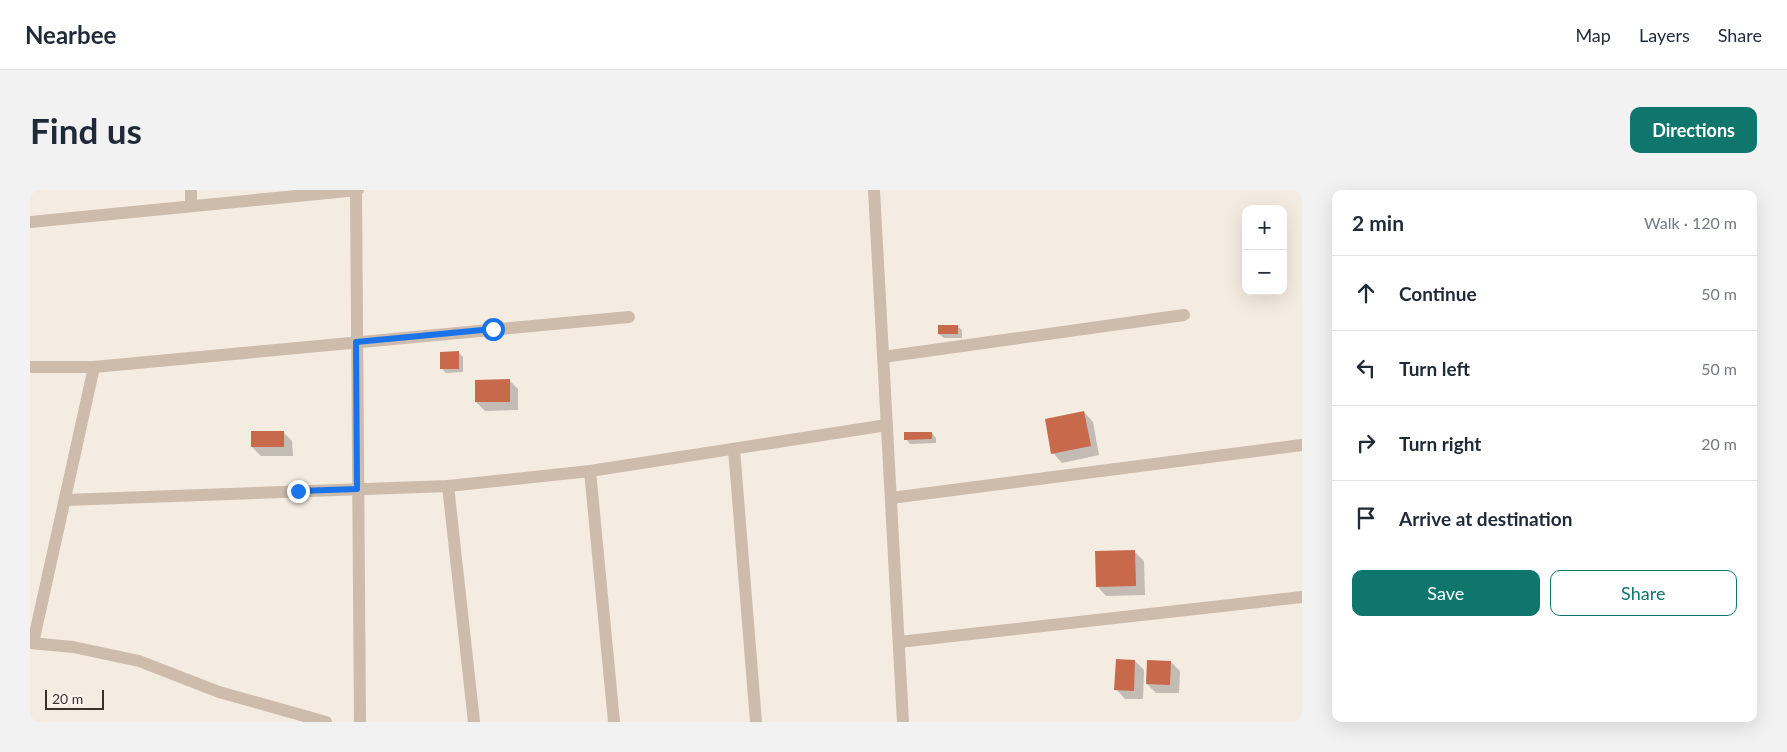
<!DOCTYPE html>
<html lang="en">
<head>
<meta charset="utf-8">
<style>
	body { margin:0; font-family:Lato,sans-serif; background:#f2f2f3; color:#1f2937 }
	.controls { position:absolute; right:15px; top:15px; display:grid; overflow:hidden; border-radius:10px; box-shadow:0 5px 20px #0002 }
	.controls button { width:45px; height:45px; display:grid; place-items:center; padding:0; border:0; border-bottom:1px solid #e0e1e3; background:#fff; color:#1f2937; font:25px sans-serif }
	.scale { position:absolute; left:15px; bottom:12px; width:59px; box-sizing:border-box; padding-left:5px; border:2px solid #3b302b; border-top:0; font-size:14px; line-height:18px; white-space:nowrap; color:#3b302b; -webkit-text-stroke:4px #fbf5ee; paint-order:stroke }
	.stop { position:absolute; width:15px; height:15px; margin:-11px; border:4px solid #1a73e8; border-radius:50%; background:#fff }
	.stop.end { background:#1a73e8; border-color:#fff; box-shadow:0 1px 5px #0008 }
	.list { margin:0; padding:0; list-style:none }
	h2 { display:flex; justify-content:space-between; align-items:center; height:65px; margin:0; padding:0 20px; font-size:21px }
	h2 small { font-size:16px; font-weight:400; color:#747a83 }
	.list li { display:grid; grid-template-columns:32px 1fr auto; gap:15px; align-items:center; box-sizing:border-box; height:75px; padding:0 20px; border-top:1px solid #e0e1e3 }
	.list b { display:block; font-size:19px; white-space:nowrap }
	.list em { font-size:16px; font-style:normal; color:#747a83 }
	.actions { display:flex; gap:10px; padding:15px 20px }
	.actions a { flex:1; padding:11px 0; border:1px solid #0f766e; border-radius:10px; text-align:center; font-size:18px; color:#0f766e }
	.actions .main { background:#0f766e; color:#fff }
	.icon { flex:none; width:28px; height:28px; fill:none; stroke:currentColor; stroke-width:2; stroke-linecap:round; stroke-linejoin:round }
	.map { position:relative; flex:none; width:1272px; height:532px; overflow:hidden; border-radius:10px }
	header { display:flex; align-items:center; gap:30px; box-sizing:border-box; height:70px; padding:0 25px; background:#fff; border-bottom:1px solid #e0e1e3 }
	header strong { font-size:24px }
	nav { display:flex; gap:28px; margin-inline-start:auto; font-size:18px }
	.intro { display:flex; align-items:center; justify-content:space-between; box-sizing:border-box; height:120px; padding:0 30px }
	h1 { margin:0; font-size:35px }
	.button { padding:12px 22px; border-radius:10px; background:#0f766e; color:#fff; font-size:18px; font-weight:700 }
	main { display:flex; gap:30px; padding:0 30px }
	aside { flex:1; background:#fff; border-radius:10px; box-shadow:0 5px 20px #0002 }
	.map>svg:first-child { display:block }
	.shadow { fill:#0003 }
	.building { fill:#c8694b }
	.lines { fill:none; stroke-linecap:round; stroke-linejoin:round }
	.street { stroke:#cdbbac; stroke-width:12 }
	.route { stroke:#1a73e8; stroke-width:6 }
</style>
</head>
<body>
<header>
<strong>Nearbee</strong>
<nav><a>Map</a><a>Layers</a><a>Share</a></nav>
</header>
<div class="intro"><h1>Find us</h1><a class="button">Directions</a></div>
<main>
<div class="map">
<svg width="1272" height="532" viewBox="0 0 1272 532">
	<rect width="100%" height="100%" fill="#f4ebe1"/>
	<!-- shadow -->
	<g class="shadow">
		<path d="M927,136L932,140V148H914L909,144Z"/>
		<path d="M429,163L433,167V182L416,183L411,178Z"/>
		<path d="M479,190L488,199V220L455,221L446,212Z"/>
		<path d="M1054,222L1063,232L1069,265L1032,273L1023,263Z"/>
		<path d="M253,242L262,251L263,266H231L222,257Z"/>
		<path d="M902,243L906,248V253L880,254L876,249Z"/>
		<path d="M1105,362L1114,371L1115,405L1076,406L1067,396Z"/>
		<path d="M1105,471L1114,480L1113,509H1095L1086,499Z"/>
		<path d="M1141,472L1150,481L1149,503H1126L1117,494Z"/>
	</g>
	<!-- building -->
	<g class="building">
		<rect x="908" y="135" width="20" height="9"/>
		<path d="M429,161V179H410V162Z"/>
		<path d="M480,189V212H445V190Z"/>
		<path d="M1054,221L1061,256L1021,264L1015,229Z"/>
		<rect x="221" y="241" width="33" height="16"/>
		<path d="M874,242H902V249L874,250Z"/>
		<path d="M1105,360L1106,396L1066,397L1065,361Z"/>
		<path d="M1086,469L1105,470L1104,501L1084,500Z"/>
		<path d="M1117,470L1141,471L1140,495L1116,494Z"/>
	</g>
	<g class="lines">
		<!-- street -->
		<g class="street">
			<path d="M326,0L330,532"/>
			<path d="M844,0L873,532"/>
			<path d="M161,16V0"/>
			<path d="M0,32L328,0"/>
			<path d="M853,167L1154,125"/>
			<path d="M0,177H64L599,127"/>
			<path d="M704,259L726,532"/>
			<path d="M560,281L584,532"/>
			<path d="M418,296L444,532"/>
			<path d="M861,308L1272,255"/>
			<path d="M35,310L418,296L560,281L857,235"/>
			<path d="M869,452L1272,407"/>
			<path d="M0,453L43,457L109,471L189,502L296,532"/>
			<path d="M3,453L64,177"/>
		</g>
	</g>
	<g class="lines">
		<!-- route -->
		<path class="route" d="M268,301L327,299L326,152L463,139"/>
	</g>
</svg>
<div class="controls">
<button>+</button>
<button>−</button>
</div>
<div class="scale">20 m</div>
<div class="stop" style="left:463px;top:139px"></div>
<div class="stop end" style="left:268px;top:301px"></div>
</div>
<aside>
<h2>2 min<small>Walk · 120 m</small></h2>
<ul class="list">
<li><svg class="icon" aria-label="ahead" viewBox="0 0 24 24"><path d="M12 20V5M6 11l6-6 6 6"/></svg><div><b>Continue</b></div><em>50 m</em></li>
<li><svg class="icon" aria-label="left" viewBox="0 0 24 24"><path d="M17 20v-9H6M10 6l-5 5 5 5"/></svg><div><b>Turn left</b></div><em>50 m</em></li>
<li><svg class="icon" aria-label="right" viewBox="0 0 24 24"><path d="M7 20v-9h11M14 6l5 5-5 5"/></svg><div><b>Turn right</b></div><em>20 m</em></li>
<li><svg class="icon" aria-label="arrive" viewBox="0 0 24 24"><path d="M6 21V4h12l-3 4 3 4H6"/></svg><div><b>Arrive at destination</b></div></li>
</ul>
<div class="actions"><a class="main">Save</a><a>Share</a></div>
</aside>
</main>
</body>
</html>
